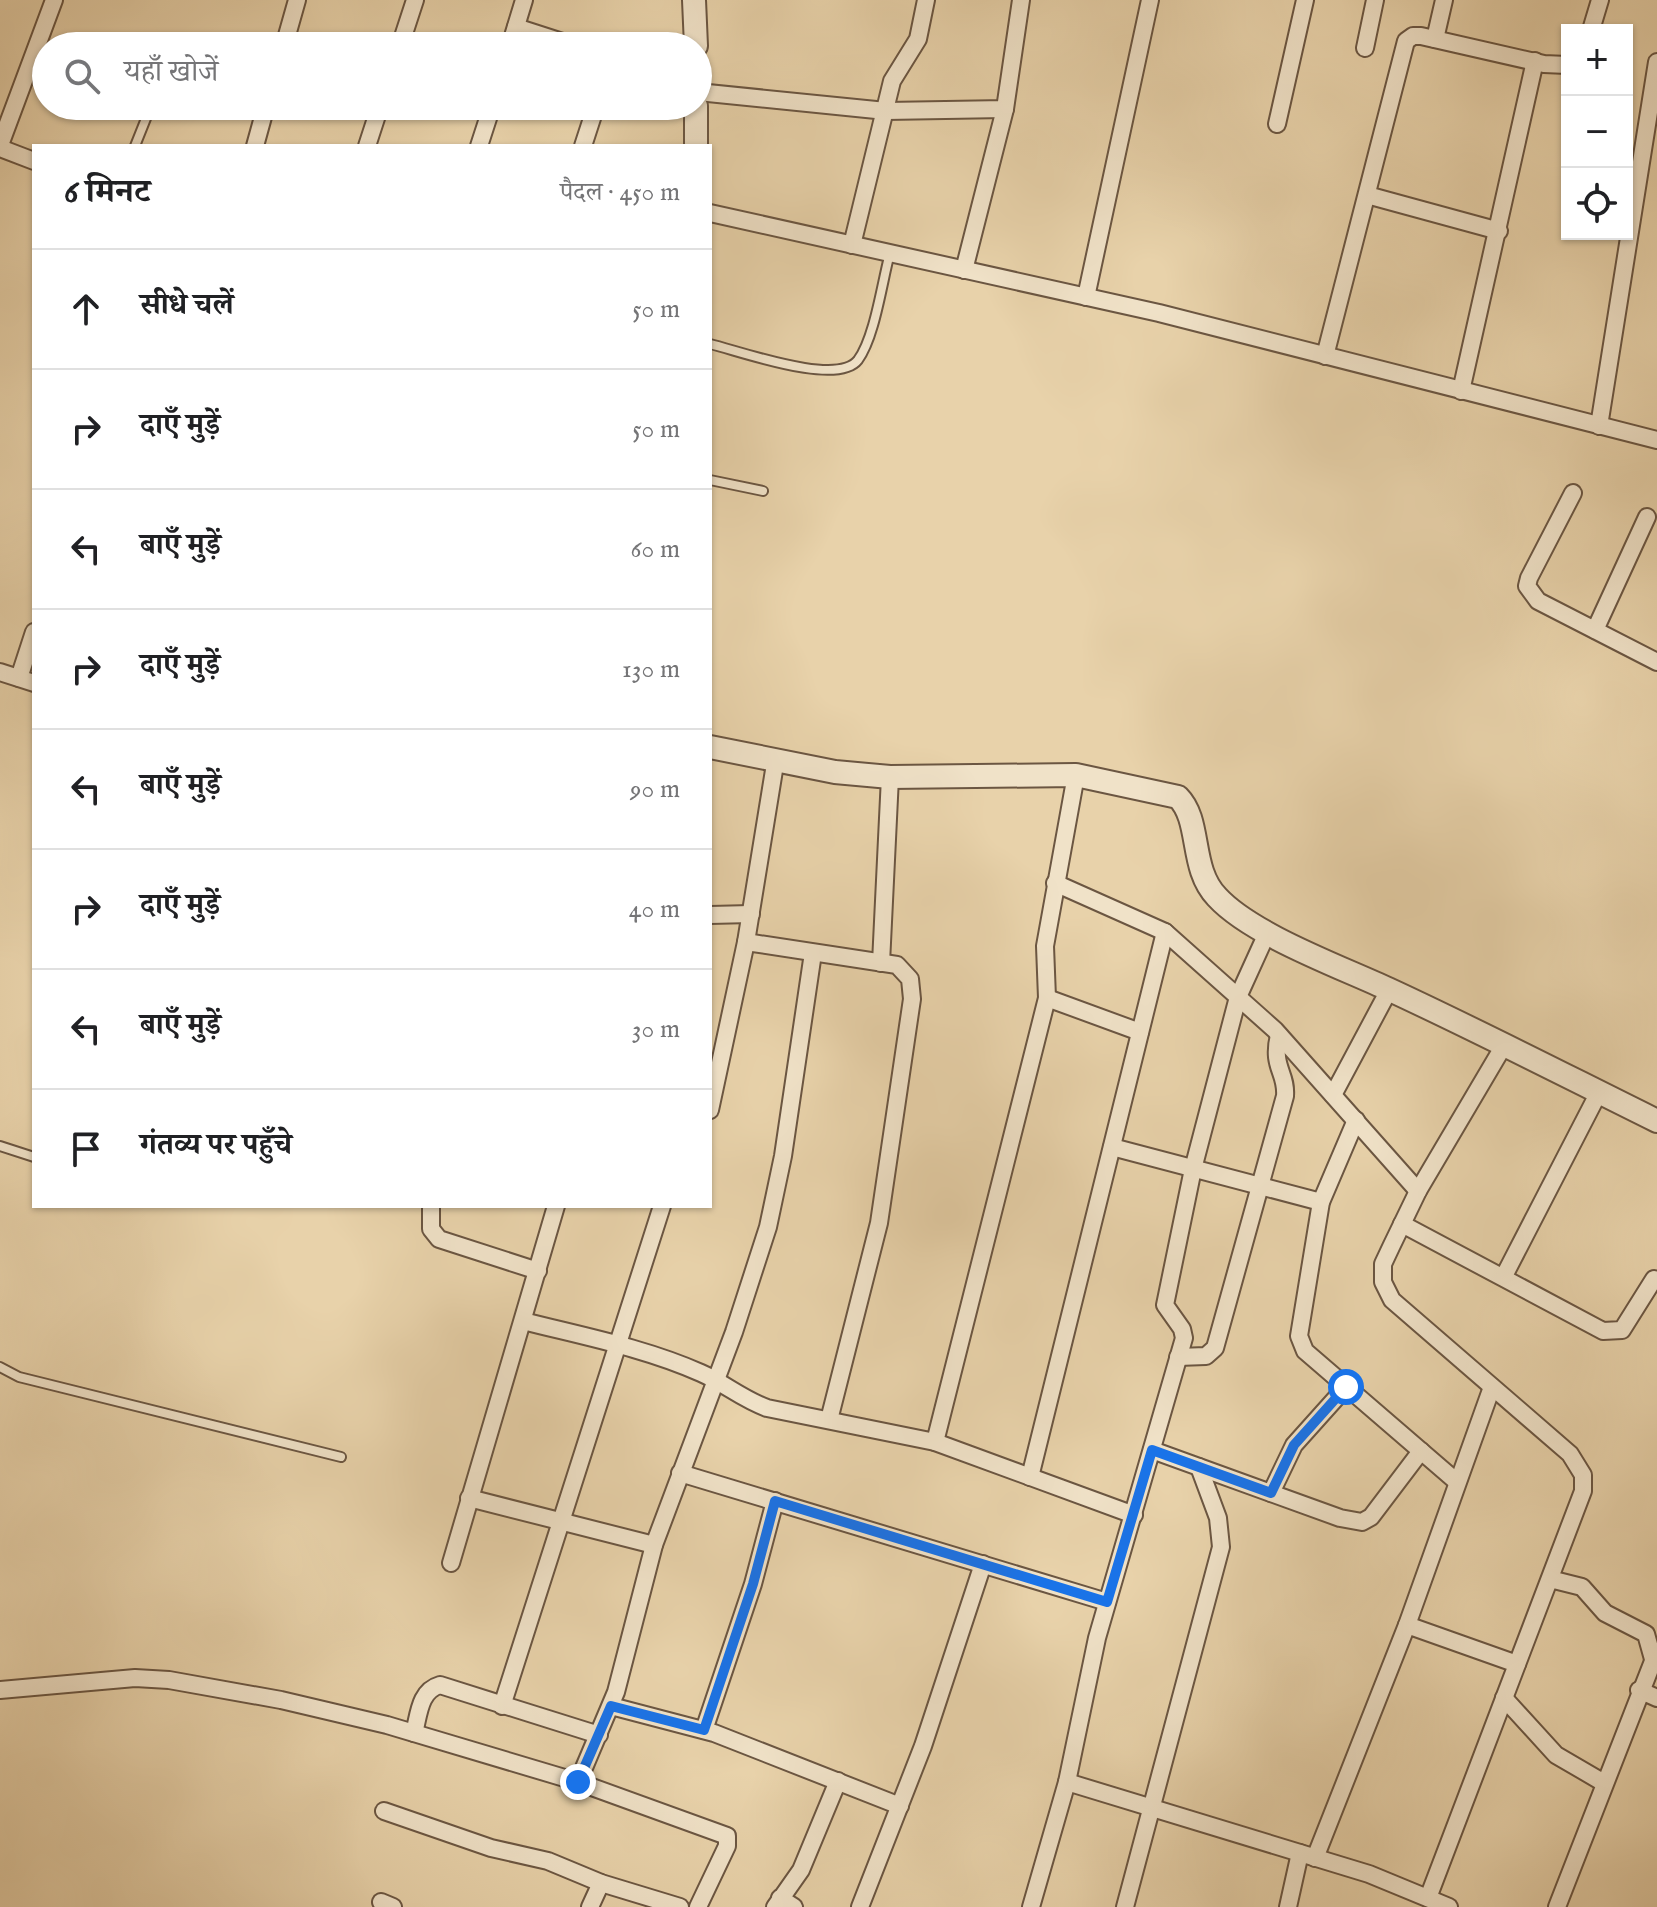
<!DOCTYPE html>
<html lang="hi">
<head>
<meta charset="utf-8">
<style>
	body { margin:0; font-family:"IM FELL English","Noto Serif Devanagari",serif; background:#f2f2f2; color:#202124 }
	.controls { position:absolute; right:24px; top:24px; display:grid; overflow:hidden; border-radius:0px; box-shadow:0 2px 6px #0004 }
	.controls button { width:72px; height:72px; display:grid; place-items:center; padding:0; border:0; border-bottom:2px solid #e0e0e0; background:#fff; color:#202124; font:40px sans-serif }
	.stop { position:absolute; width:24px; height:24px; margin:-18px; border:6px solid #1a73e8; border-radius:50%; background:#fff }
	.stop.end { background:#1a73e8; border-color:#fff; box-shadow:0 2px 8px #0008 }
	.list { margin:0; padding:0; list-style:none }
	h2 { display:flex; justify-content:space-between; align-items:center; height:104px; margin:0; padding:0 32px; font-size:34px }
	h2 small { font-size:26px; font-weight:400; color:#757577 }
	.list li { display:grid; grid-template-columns:52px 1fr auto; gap:24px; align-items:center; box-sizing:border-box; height:120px; padding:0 32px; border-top:2px solid #e0e0e0 }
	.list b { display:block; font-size:30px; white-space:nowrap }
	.list em { font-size:26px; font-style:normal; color:#757577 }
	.icon { flex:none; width:44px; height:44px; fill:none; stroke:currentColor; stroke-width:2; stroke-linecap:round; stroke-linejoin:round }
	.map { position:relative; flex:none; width:1657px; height:1907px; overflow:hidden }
	.search { position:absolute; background:#fff; box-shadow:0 2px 6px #0004; left:32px; top:32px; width:680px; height:88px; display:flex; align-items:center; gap:20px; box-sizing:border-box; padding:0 28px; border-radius:44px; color:#757577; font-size:30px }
	.panel { position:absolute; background:#fff; box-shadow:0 2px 6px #0004; left:32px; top:144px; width:680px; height:1064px; border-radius:0px }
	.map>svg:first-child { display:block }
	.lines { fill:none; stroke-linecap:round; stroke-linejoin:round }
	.service-casing { stroke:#6b5642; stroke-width:12 }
	.minor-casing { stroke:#6b5642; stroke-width:20 }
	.tertiary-casing { stroke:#6b5642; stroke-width:26 }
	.service { stroke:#f0e2c8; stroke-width:8 }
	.minor { stroke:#f0e2c8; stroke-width:16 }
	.tertiary { stroke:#f0e2c8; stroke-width:22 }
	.route { stroke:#1a73e8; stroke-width:10 }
</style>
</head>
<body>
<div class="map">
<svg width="1657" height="1907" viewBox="0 0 1657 1907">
	<rect width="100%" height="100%" fill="#e8d2aa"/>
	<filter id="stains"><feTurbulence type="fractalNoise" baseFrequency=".0025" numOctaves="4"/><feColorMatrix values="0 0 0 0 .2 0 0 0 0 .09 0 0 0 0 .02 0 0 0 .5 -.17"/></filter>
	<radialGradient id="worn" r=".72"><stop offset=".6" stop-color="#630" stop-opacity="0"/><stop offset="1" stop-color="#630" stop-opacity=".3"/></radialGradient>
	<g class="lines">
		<!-- service casing -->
		<g class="service-casing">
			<g id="service">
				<path d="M135,146L151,106"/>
				<path d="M710,344C740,351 837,387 858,360C875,337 882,282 890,253"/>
				<path d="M710,480L763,491"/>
				<path d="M0,1146L34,1157"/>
				<path d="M0,1367L19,1377L341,1457"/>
			</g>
		</g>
		<!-- minor casing -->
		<g class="minor-casing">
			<g id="minor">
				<path d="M516,27L575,46"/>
				<path d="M1591,30L1600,0"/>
				<path d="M1435,39L1444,0"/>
				<path d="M284,46L297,0"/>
				<path d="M400,46L415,0"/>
				<path d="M510,46L524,0"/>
				<path d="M1365,48L1375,0"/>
				<path d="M698,92L886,111L1005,109L1021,0"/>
				<path d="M1277,124L1305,0"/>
				<path d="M0,145L54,0"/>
				<path d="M255,146L266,106"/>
				<path d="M367,146L380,106"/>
				<path d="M479,146L492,106"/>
				<path d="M583,146L596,106"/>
				<path d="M0,148L34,161"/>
				<path d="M1367,195L1499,231"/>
				<path d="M710,213L1159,313L1657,440"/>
				<path d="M852,245L892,81L918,39L926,0"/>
				<path d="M964,270L1005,109"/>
				<path d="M1086,297L1150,0"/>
				<path d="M1325,356L1406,41L1413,36H1421L1544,64L1567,65"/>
				<path d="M1461,391L1535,61"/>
				<path d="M1599,426L1657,62"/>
				<path d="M1573,493L1529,578L1527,586L1538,601L1657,662"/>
				<path d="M1595,630L1647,517"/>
				<path d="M0,672L34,683"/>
				<path d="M19,678L34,632"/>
				<path d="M1076,775L1045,946L1047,998L935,1442L1134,1515"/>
				<path d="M1055,883L1165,932L1275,1030L1418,1191"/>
				<path d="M710,915L751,914"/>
				<path d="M746,942L897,965L910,979L912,999L879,1223L829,1420"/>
				<path d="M881,963L890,777"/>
				<path d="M1047,998L1140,1032"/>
				<path d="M1333,1095L1389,990"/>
				<path d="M710,1110L746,942L776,758"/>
				<path d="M1356,1120L1321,1202L1299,1336L1305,1351L1457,1482"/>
				<path d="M1112,1147L1321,1202"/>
				<path d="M431,1206V1229L439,1239L538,1271"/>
				<path d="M1402,1224L1603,1331L1622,1330L1654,1279"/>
				<path d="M1504,1276L1599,1092"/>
				<path d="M523,1321C582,1336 645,1348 701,1373C724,1383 742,1399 767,1408L935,1442"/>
				<path d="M1178,1357L1206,1356L1215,1348L1285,1096C1287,1072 1271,1068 1279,1035"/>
				<path d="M1152,1450L1340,1518L1362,1522L1371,1517L1421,1451"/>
				<path d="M680,1473L1107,1602"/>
				<path d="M1030,1477L1165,932"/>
				<path d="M1271,1493L1294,1445L1346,1387"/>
				<path d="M469,1498L654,1545"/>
				<path d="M451,1563L556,1206"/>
				<path d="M1550,1579L1582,1587L1605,1613L1646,1634L1653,1659"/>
				<path d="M1407,1625L1517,1664"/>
				<path d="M0,1690L135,1678L169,1680L281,1700L387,1725L578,1782L727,1836V1846L698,1907"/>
				<path d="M1639,1690L1657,1698"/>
				<path d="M1504,1698L1556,1755L1604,1783"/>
				<path d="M502,1706L662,1206"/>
				<path d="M611,1706L714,1733L900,1806"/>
				<path d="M704,1730L753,1584L775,1501"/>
				<path d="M414,1733C419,1715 419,1691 440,1685L599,1735"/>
				<path d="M578,1782L616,1692L654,1545L734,1332L768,1227L783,1156L813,953"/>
				<path d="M1067,1782L1369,1874L1449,1907"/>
				<path d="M384,1811L491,1848L548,1861L601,1883L680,1907"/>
				<path d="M1315,1858L1407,1625L1492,1387"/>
				<path d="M780,1898L794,1907"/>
				<path d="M1428,1898L1583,1491V1475L1570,1454L1392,1300L1383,1282V1264L1391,1247L1418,1191L1503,1047"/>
				<path d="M381,1902L393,1907"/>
				<path d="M590,1907L601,1883"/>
				<path d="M775,1907L801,1870L838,1781"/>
				<path d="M860,1907L923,1746L983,1564"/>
				<path d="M1031,1907L1067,1782L1097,1638L1184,1338L1182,1329L1165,1305L1193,1169L1238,997L1268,931"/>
				<path d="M1125,1907L1221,1547L1218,1518L1199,1467"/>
				<path d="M1288,1907L1300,1853"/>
				<path d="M1557,1907L1657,1651"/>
			</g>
		</g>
		<!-- tertiary casing -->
		<g class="tertiary-casing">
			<g id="tertiary">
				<path d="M694,0L696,46"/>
				<path d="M696,146V106"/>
				<path d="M710,747L835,772L890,777L1076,775L1178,797C1202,821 1189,868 1217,897C1252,935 1341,967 1388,989C1479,1031 1568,1077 1657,1121"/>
			</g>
		</g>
		<!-- service -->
		<use href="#service" class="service"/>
		<!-- minor -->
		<use href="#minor" class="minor"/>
		<!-- tertiary -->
		<use href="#tertiary" class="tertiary"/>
	</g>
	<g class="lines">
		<!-- route -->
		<path class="route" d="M578,1782L611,1706L704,1730L753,1584L775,1501L1107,1602L1152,1450L1271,1493L1294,1445L1346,1387"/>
	</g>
	<rect width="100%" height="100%" filter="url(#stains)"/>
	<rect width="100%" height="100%" fill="url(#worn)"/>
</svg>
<div class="controls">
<button>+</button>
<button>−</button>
<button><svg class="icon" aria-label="locate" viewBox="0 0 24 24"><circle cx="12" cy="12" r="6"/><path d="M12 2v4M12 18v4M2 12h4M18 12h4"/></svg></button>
</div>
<div class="stop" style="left:1346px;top:1387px"></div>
<div class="stop end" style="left:578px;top:1782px"></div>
<div class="search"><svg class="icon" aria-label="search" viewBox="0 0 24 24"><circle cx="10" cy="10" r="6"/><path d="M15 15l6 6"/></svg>यहाँ खोजें</div>
<section class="panel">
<h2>6 मिनट<small>पैदल · 450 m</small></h2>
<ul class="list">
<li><svg class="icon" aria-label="ahead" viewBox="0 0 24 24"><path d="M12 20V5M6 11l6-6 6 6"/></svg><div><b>सीधे चलें</b></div><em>50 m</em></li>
<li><svg class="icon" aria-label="right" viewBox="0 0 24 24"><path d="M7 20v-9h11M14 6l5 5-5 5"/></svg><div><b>दाएँ मुड़ें</b></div><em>50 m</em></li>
<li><svg class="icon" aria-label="left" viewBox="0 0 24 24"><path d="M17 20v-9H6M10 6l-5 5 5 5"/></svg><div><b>बाएँ मुड़ें</b></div><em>60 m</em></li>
<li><svg class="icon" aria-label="right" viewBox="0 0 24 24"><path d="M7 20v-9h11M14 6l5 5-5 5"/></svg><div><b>दाएँ मुड़ें</b></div><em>130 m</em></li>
<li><svg class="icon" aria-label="left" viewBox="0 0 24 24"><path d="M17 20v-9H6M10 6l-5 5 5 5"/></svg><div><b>बाएँ मुड़ें</b></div><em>90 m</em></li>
<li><svg class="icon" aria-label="right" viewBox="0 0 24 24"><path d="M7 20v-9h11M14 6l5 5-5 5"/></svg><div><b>दाएँ मुड़ें</b></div><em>40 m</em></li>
<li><svg class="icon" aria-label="left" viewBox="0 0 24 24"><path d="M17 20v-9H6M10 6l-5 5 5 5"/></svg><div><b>बाएँ मुड़ें</b></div><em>30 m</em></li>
<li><svg class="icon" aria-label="arrive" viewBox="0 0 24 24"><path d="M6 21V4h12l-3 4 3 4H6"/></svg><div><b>गंतव्य पर पहुँचे</b></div></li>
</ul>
</section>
</div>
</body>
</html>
